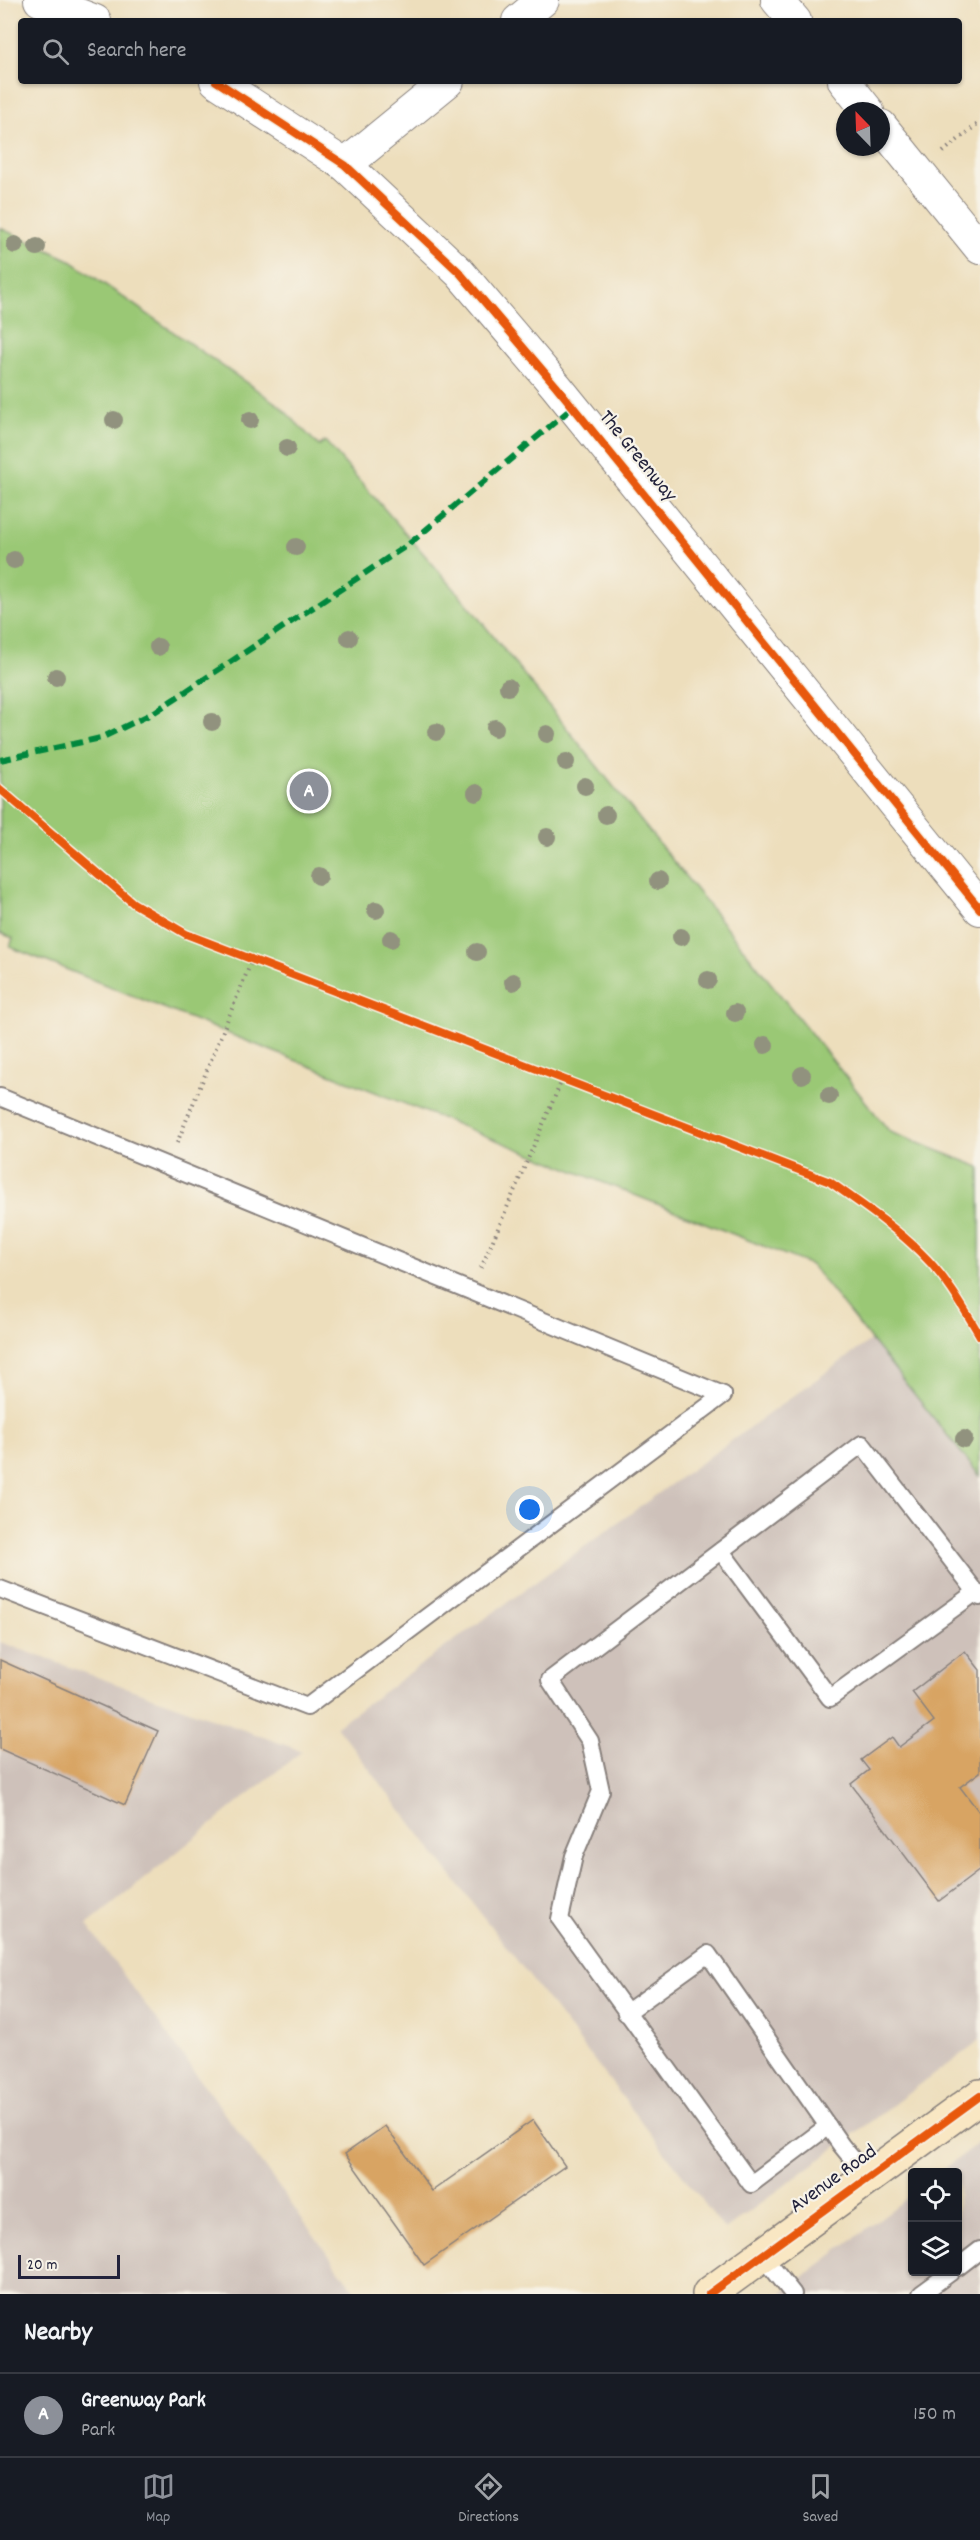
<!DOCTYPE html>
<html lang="en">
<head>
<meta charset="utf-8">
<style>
	body { margin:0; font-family:Dekko,sans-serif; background:#242831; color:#f1f3f6 }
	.controls { position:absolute; right:18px; bottom:18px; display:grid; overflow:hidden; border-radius:6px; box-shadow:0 2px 4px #0004 }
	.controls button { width:54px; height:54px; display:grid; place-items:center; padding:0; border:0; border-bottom:2px solid #363941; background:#171b24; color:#f1f3f6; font:30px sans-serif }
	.compass { position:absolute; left:836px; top:102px; width:54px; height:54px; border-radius:50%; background:#171b24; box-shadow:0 2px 4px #0004; rotate:337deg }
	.scale { position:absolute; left:18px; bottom:15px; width:102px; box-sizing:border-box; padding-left:6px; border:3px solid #22223b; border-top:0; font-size:16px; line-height:21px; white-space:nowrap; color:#22223b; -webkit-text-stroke:4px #f7f3e8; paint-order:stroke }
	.you { position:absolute; left:530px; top:1510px; width:21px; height:21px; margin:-15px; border:4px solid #fff; border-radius:50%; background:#1a73e8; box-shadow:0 0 0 9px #1a73e833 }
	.badge { display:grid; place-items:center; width:39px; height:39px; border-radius:50%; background:#8c9099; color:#fff; font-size:20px; font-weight:700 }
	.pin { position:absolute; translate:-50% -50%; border:3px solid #fff; box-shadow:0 2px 6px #0006 }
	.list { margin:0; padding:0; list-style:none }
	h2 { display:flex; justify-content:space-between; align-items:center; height:78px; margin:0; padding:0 24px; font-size:26px }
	h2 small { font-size:20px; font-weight:400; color:#9ea1a6 }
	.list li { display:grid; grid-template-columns:39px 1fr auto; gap:18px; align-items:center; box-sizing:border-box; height:84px; padding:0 24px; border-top:2px solid #363941 }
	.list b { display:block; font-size:22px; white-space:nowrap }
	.list p { margin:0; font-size:20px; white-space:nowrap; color:#9ea1a6 }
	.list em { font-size:20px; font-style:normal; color:#9ea1a6 }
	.icon { flex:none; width:33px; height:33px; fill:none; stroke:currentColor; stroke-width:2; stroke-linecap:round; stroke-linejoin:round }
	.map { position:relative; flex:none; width:980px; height:2294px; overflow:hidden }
	.search { position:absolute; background:#171b24; box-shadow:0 2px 4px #0004; left:18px; right:18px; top:18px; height:66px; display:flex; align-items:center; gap:15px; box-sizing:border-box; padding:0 21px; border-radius:6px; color:#9ea1a6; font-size:22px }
	.sheet { height:162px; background:#171b24 }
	nav { display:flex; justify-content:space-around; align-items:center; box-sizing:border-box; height:84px; border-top:2px solid #363941; background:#171b24; font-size:16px; color:#9ea1a6 }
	nav a { display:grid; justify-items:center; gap:3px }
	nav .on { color:#8c9099 }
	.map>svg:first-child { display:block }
	.industrial { fill:#cec1ba }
	.green { fill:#9ac875; stroke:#5e7558; stroke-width:1.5 }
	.building { fill:#d8a463 }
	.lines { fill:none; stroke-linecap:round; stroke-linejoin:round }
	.lane-casing { stroke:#88807c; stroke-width:20 }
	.street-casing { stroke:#88807c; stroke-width:34 }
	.secondary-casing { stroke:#88807c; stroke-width:36 }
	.path { stroke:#88807c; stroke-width:4; stroke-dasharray:1.5 4.5; stroke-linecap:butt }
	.lane { stroke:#fff; stroke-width:16 }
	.street { stroke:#fff; stroke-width:32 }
	.secondary { stroke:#f9e7c3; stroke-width:33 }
	.quiet { stroke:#00873e; stroke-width:6; stroke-dasharray:12 6; stroke-linecap:butt }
	.cycleway-casing { stroke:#f7f3e8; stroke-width:11 }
	.cycleway { stroke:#e8590c; stroke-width:8 }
	.tree { fill:#91927e }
	.labels { text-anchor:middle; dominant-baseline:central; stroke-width:4.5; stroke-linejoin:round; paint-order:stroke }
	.street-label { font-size:21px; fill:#22223b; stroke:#f7f3e8 }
</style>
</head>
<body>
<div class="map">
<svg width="980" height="2294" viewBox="0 0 980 2294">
	<rect width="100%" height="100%" fill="#f7f3e8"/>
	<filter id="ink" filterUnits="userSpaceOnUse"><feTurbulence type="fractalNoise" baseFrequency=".0167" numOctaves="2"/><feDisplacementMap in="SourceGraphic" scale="12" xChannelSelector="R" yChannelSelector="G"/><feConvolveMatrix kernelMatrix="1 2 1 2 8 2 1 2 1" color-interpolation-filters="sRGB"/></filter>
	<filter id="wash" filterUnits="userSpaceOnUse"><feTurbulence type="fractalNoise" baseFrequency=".008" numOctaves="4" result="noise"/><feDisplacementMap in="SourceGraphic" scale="24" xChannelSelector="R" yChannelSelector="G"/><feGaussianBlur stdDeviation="1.35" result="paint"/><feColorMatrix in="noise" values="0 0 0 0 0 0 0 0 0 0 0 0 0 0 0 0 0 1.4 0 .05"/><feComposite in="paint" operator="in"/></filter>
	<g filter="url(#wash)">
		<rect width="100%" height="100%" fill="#eddebc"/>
		<!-- industrial -->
		<g class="industrial">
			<path d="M871,1340L980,1476V2040L725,2230L336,1726Z"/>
			<path d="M0,1642L302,1751L87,1925L357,2294H0Z"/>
			<path d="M980,2142V2294H781L912,2194V2272H958V2172H940Z"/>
		</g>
		<!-- green -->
		<path class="green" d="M0,228L68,259L280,406L319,446L325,441L465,601L890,1132L980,1167V1476L811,1265L10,947L13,938L0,933Z"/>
		<g id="blocks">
			<!-- building -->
			<g class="building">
				<path d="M965,1651L980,1670V1772L960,1787L980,1813V1870L939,1901L851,1784L869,1770L861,1760L892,1737L899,1747L934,1721L912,1692Z"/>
				<path d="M0,1660L158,1731L125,1805L0,1749Z"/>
				<path d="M533,2120L565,2166L424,2265L345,2154L385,2126L432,2191Z"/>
			</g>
		</g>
	</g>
	<g filter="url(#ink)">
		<use href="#blocks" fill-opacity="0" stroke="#88807c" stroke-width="1.5"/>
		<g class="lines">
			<!-- lane casing -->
			<g class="lane-casing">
				<g id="lane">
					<path d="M0,1097L723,1395"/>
					<path d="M721,1551L830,1698L976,1592"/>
					<path d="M0,1589L307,1707L723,1395"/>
					<path d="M626,2013L708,1954L841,2145L868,2178"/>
					<path d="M828,2126L751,2184L560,1919L574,1856L601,1791L590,1741L550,1680L862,1444L980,1597"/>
					<path d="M762,2255L793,2294"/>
					<path d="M958,2267L980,2250"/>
					<path d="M921,2294L951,2272"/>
				</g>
			</g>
			<!-- street casing -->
			<g class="street-casing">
				<g id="street">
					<path d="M40,0L95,21"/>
					<path d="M777,0L795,21"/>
					<path d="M518,21L543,0"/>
					<path d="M216,81L345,165L459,272L556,386L980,909"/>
					<path d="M844,81L868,111"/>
					<path d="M881,126L980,248"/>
					<path d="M345,165L448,81"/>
				</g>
			</g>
			<!-- secondary casing -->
			<g class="secondary-casing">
				<path id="secondary" d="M709,2294L980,2096"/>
			</g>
			<!-- path -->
			<g class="path">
				<path d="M943,152L980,122"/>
				<path d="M177,1143L252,960"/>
				<path d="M481,1268L562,1080"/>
			</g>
			<!-- lane -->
			<use href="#lane" class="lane"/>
			<!-- street -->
			<use href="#street" class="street"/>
			<!-- secondary -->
			<use href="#secondary" class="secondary"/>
			<!-- quiet -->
			<path class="quiet" d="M0,760L101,738L153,713L409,544L573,407"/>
			<!-- cycleway casing -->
			<g class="cycleway-casing">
				<g id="cycleway">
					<path d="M216,81L345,165L459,272L556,386L980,909"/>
					<path d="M0,789L133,903L186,934L830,1182C861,1204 894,1226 921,1253C946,1277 963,1307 980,1336"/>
					<path d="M709,2294L980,2096"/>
				</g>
			</g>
			<!-- cycleway -->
			<use href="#cycleway" class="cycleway"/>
		</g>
		<!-- trees -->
		<g class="tree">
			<circle cx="15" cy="245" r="9"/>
			<circle cx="37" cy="247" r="9"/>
			<circle cx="114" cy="420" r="9"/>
			<circle cx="250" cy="420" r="9"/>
			<circle cx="287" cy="448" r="9"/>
			<circle cx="296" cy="547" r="9"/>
			<circle cx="14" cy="560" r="9"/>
			<circle cx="349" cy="638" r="9"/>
			<circle cx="158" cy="647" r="9"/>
			<circle cx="56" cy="677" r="9"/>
			<circle cx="508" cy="687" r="9"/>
			<circle cx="212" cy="722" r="9"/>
			<circle cx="495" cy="728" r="9"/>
			<circle cx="436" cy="732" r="9"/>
			<circle cx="547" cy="734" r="9"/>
			<circle cx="566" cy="762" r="9"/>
			<circle cx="585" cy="786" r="9"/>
			<circle cx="476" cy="793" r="9"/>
			<circle cx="606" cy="815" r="9"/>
			<circle cx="547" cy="837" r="9"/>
			<circle cx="319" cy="876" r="9"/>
			<circle cx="658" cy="881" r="9"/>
			<circle cx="376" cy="910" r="9"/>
			<circle cx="681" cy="937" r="9"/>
			<circle cx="391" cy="939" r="9"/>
			<circle cx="477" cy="952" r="9"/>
			<circle cx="708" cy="980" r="9"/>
			<circle cx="513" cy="982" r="9"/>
			<circle cx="735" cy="1013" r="9"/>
			<circle cx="765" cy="1045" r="9"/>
			<circle cx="802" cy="1075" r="9"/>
			<circle cx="829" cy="1096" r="9"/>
			<circle cx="964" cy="1439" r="9"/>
		</g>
	</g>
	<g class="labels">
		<!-- street labels -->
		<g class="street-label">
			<text transform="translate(637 457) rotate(51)">The Greenway</text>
			<text transform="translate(834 2180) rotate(-36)">Avenue Road</text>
		</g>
	</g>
</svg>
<div class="controls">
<button><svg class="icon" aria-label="locate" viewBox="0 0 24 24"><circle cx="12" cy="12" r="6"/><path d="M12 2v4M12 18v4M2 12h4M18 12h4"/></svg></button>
<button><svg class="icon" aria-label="layers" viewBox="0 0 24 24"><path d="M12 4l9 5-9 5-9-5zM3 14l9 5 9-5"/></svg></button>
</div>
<svg class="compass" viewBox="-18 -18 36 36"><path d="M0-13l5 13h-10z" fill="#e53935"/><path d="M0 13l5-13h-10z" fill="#9ea1a6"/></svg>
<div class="scale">20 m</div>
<div class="you"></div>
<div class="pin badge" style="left:309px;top:791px">A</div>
<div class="search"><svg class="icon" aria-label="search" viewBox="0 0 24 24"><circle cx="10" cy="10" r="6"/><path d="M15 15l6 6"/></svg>Search here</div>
</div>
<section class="sheet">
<h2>Nearby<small></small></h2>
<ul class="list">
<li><span class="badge">A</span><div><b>Greenway Park</b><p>Park</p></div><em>150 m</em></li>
</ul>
</section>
<nav>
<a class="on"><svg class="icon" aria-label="map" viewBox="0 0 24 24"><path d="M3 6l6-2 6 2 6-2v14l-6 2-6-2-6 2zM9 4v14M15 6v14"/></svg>Map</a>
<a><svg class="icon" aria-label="directions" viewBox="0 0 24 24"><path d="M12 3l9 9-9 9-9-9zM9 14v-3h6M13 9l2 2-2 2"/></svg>Directions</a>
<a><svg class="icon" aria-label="saved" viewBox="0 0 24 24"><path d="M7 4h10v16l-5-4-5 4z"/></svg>Saved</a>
</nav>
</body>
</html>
